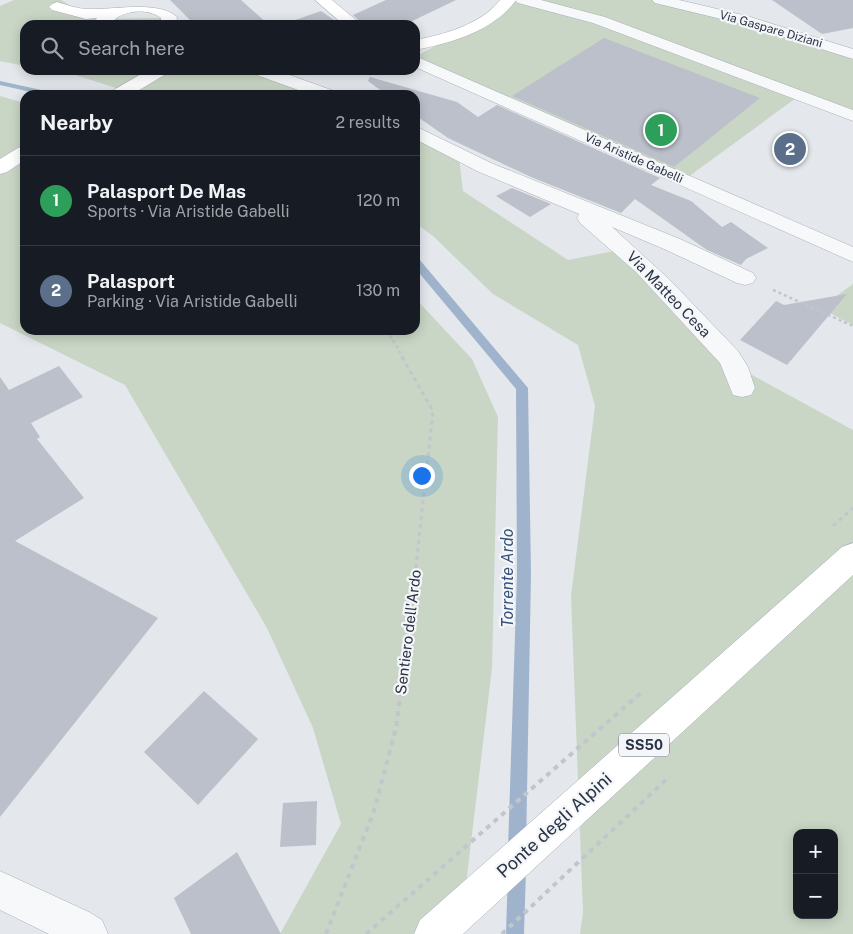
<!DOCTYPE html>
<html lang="en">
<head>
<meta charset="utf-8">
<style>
	body { margin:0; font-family:"Public Sans",sans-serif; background:#20242c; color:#f1f3f6 }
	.controls { position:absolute; right:15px; bottom:15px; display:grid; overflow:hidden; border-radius:10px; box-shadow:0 2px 12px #0003 }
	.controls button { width:45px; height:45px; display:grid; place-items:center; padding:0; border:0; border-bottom:1px solid #363941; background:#171b24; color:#f1f3f6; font:25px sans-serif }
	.you { position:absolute; left:421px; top:475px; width:18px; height:18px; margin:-12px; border:4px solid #fff; border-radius:50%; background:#1a73e8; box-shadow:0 0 0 8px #1a73e833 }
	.badge { display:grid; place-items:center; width:32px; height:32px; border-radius:50%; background:#2563eb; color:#fff; font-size:16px; font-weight:700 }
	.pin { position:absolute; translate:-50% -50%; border:2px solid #fff; box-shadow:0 1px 5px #0006 }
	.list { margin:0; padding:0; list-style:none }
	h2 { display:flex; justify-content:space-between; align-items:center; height:65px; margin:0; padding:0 20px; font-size:21px }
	h2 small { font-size:16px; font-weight:400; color:#9ea1a6 }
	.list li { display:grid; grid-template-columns:32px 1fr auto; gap:15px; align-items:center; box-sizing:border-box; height:90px; padding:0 20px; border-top:1px solid #363941 }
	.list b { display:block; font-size:19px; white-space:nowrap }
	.list p { margin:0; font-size:16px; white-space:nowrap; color:#9ea1a6 }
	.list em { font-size:16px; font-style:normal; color:#9ea1a6 }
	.icon { flex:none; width:28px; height:28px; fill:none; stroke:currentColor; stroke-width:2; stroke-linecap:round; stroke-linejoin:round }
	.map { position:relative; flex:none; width:853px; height:934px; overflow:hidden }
	.search { position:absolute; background:#171b24; box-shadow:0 2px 12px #0003; left:20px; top:20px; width:400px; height:55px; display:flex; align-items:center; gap:12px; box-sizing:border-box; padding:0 18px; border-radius:15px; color:#9ea1a6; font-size:19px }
	.panel { position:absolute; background:#171b24; box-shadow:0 2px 12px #0003; left:20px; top:90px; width:400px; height:245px; border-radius:15px }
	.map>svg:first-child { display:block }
	.green { fill:#c9d6c5; fill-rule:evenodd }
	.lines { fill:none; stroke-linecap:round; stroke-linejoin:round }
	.stream { fill:#9fb4cc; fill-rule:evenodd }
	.building { fill:#bbc0ca }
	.street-casing { stroke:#a9aeb7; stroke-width:1 }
	.secondary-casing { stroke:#a9aeb7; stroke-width:1 }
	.primary-casing { stroke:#a3abb8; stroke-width:1 }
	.path-far2 { stroke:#c2c5cb; stroke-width:2.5; stroke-dasharray:3 3; stroke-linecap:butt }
	.path-far1 { stroke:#c2c5cb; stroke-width:3; stroke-dasharray:4 4; stroke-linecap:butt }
	.path { stroke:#c2c5cb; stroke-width:4; stroke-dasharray:5 5; stroke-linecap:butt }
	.street { fill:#f7f8fa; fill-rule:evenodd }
	.secondary { fill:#fff; fill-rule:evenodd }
	.primary { fill:#fff; fill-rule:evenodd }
	.labels { text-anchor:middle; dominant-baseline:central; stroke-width:4.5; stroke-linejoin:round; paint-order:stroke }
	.far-street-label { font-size:12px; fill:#2b3445; stroke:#f4f6f9 }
	.shield { fill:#f4f6f9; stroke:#676e7b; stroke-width:1 }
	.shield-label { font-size:14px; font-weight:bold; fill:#2b3445 }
	.street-label { font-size:15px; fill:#2b3445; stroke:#f4f6f9 }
	.water-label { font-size:16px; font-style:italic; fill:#34527a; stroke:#f4f6f9 }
	.near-street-label { font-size:18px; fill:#2b3445; stroke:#f4f6f9 }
</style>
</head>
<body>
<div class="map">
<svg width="853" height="934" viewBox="0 0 853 934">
	<rect width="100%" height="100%" fill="#e4e7ec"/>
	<!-- green -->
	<g class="green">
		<path d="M14,0H61L92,19L163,18L171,25H25V66L0,61V6Z"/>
		<path d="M519,0H657L853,52V121L796,98L688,177L415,57Z"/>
		<path d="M51,70H252L320,95H138L69,73Z"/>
		<path d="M0,96L25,103V330H415V298L472,359L498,417L492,668L460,934H280L341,824L313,728L267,628L125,385L0,323Z"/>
		<path d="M415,135L459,158L463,191L568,260L630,248L741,369L853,430V934H580L583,912L571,596L595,406L578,345L493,294L433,236L415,223ZM797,833H834V915H797Z"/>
		<path d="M853,284V325L820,308Z"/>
	</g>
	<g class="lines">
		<!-- stream -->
		<g class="stream">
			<path d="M0,81L55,93L59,95H44L0,85Z"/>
			<path d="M415,258L419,259L528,388L531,574L526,849L523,855L517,858L511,855L508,849L517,574L516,389L415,268Z"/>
			<path d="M517,860L523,863L526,869L524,934H506L508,869L511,863Z"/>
		</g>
	</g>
	<!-- building -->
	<g class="building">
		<path d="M170,0H241L269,25H195Z"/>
		<path d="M386,0H456L404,25H364L353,15Z"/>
		<path d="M772,0H853V28L822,34Z"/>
		<path d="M321,11L341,25H281Z"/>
		<path d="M604,38L760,98L674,167L512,96Z"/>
		<path d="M370,77L457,102L478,117L497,105L660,178L651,185L691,201L722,227L731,222L768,248L746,259L741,265L707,250L635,199L621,213L531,177L448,138L415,115V95H387L368,81Z"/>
		<path d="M512,188L551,204L530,217L496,196Z"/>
		<path d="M847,294L787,365L740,340L776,301L784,305Z"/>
		<path d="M59,366L83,397L31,423L40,437L37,439L84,498L15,541L158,618L0,817V377L9,390Z"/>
		<path d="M204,691L258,739L198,805L144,752Z"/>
		<path d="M317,801L316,845L280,847L283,803Z"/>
		<path d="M237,852L281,934H191L174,898Z"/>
	</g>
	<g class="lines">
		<!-- street casing -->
		<g class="street-casing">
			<g id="street">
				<path d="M515,0H541L605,17L853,110V121L593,23L518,3Z"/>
				<path d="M652,0H679L747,16L853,49V59L742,24L655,3Z"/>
				<path d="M415,56L853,247V262L415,67Z"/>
				<path d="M251,70H276L334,91L337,95H312L254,74Z"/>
				<path d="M415,126L491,163L680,239L753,273L756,278L753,283L745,285L737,283L664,249L612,227L669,279L738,351L748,367L755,388L751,395L742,397L733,395L720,363L636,272L580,223L577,218L579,214L477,171L415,139Z"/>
				<path d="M0,871L89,912L102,920L108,934H49L0,910Z"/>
			</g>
		</g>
		<!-- secondary casing -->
		<g class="secondary-casing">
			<g id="secondary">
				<path d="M315,0H332L362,25H344Z"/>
				<path d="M500,0H516C494,31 451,43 415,50V40C443,35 482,24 500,0Z"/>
				<path d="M57,2C67,5 78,9 88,9C114,10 158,0 177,17L176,25H160L161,18C149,9 131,10 118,17C115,19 111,23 109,25C105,27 96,25 92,25L97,18L86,19L52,10L49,7L52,4Z"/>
				<path d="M148,70H169L166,74L131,95H109L112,91Z"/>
				<path d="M25,146V160L7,172L0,174V159L18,148Z"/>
			</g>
		</g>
		<!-- primary casing -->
		<g class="primary-casing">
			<path id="primary" d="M853,543V575L463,934H414L420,920L842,547Z"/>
		</g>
		<!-- path-far2 -->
		<g class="path-far2">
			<path d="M773,290L853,326"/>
			<path d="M387,330L403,358"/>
		</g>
		<!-- path-far1 -->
		<g class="path-far1">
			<path d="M402,357L433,411L411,612"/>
			<path d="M833,526L853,508"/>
		</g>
		<!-- path -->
		<g class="path">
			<path d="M326,934L374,811L396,728L411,611"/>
			<path d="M366,934L643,691"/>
			<path d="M502,934L670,776"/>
		</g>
		<!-- street -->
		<use href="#street" class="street"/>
		<!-- secondary -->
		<use href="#secondary" class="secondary"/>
		<!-- primary -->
		<use href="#primary" class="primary"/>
	</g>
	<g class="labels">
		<!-- far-street labels -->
		<g class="far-street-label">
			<text transform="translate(771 29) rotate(16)">Via Gaspare Diziani</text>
			<text transform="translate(634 158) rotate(24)">Via Aristide Gabelli</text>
		</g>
		<!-- shield labels -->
		<rect class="shield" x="619" y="733.5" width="50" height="23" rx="4"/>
		<g class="shield-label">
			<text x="644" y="745">SS50</text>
		</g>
		<!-- street labels -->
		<g class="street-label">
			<text transform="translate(669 294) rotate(46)">Via Matteo Cesa</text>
			<text transform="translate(408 632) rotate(-83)">Sentiero dell'Ardo</text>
		</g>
		<!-- water labels -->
		<g class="water-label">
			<text transform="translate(507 578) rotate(-90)">Torrente Ardo</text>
		</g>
		<!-- near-street labels -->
		<g class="near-street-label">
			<text transform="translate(554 825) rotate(-42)">Ponte degli Alpini</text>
		</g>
	</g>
</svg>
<div class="controls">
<button>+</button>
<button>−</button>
</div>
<div class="you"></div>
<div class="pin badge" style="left:661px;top:130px;background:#2e9e5b">1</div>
<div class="pin badge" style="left:790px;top:149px;background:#5c6f8a">2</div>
<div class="search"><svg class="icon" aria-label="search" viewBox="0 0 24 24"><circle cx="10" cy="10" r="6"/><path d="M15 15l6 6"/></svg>Search here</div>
<section class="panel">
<h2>Nearby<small>2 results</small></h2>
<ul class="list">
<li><span class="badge" style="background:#2e9e5b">1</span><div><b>Palasport De Mas</b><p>Sports · Via Aristide Gabelli</p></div><em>120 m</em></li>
<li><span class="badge" style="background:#5c6f8a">2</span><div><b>Palasport</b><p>Parking · Via Aristide Gabelli</p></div><em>130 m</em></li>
</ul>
</section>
</div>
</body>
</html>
